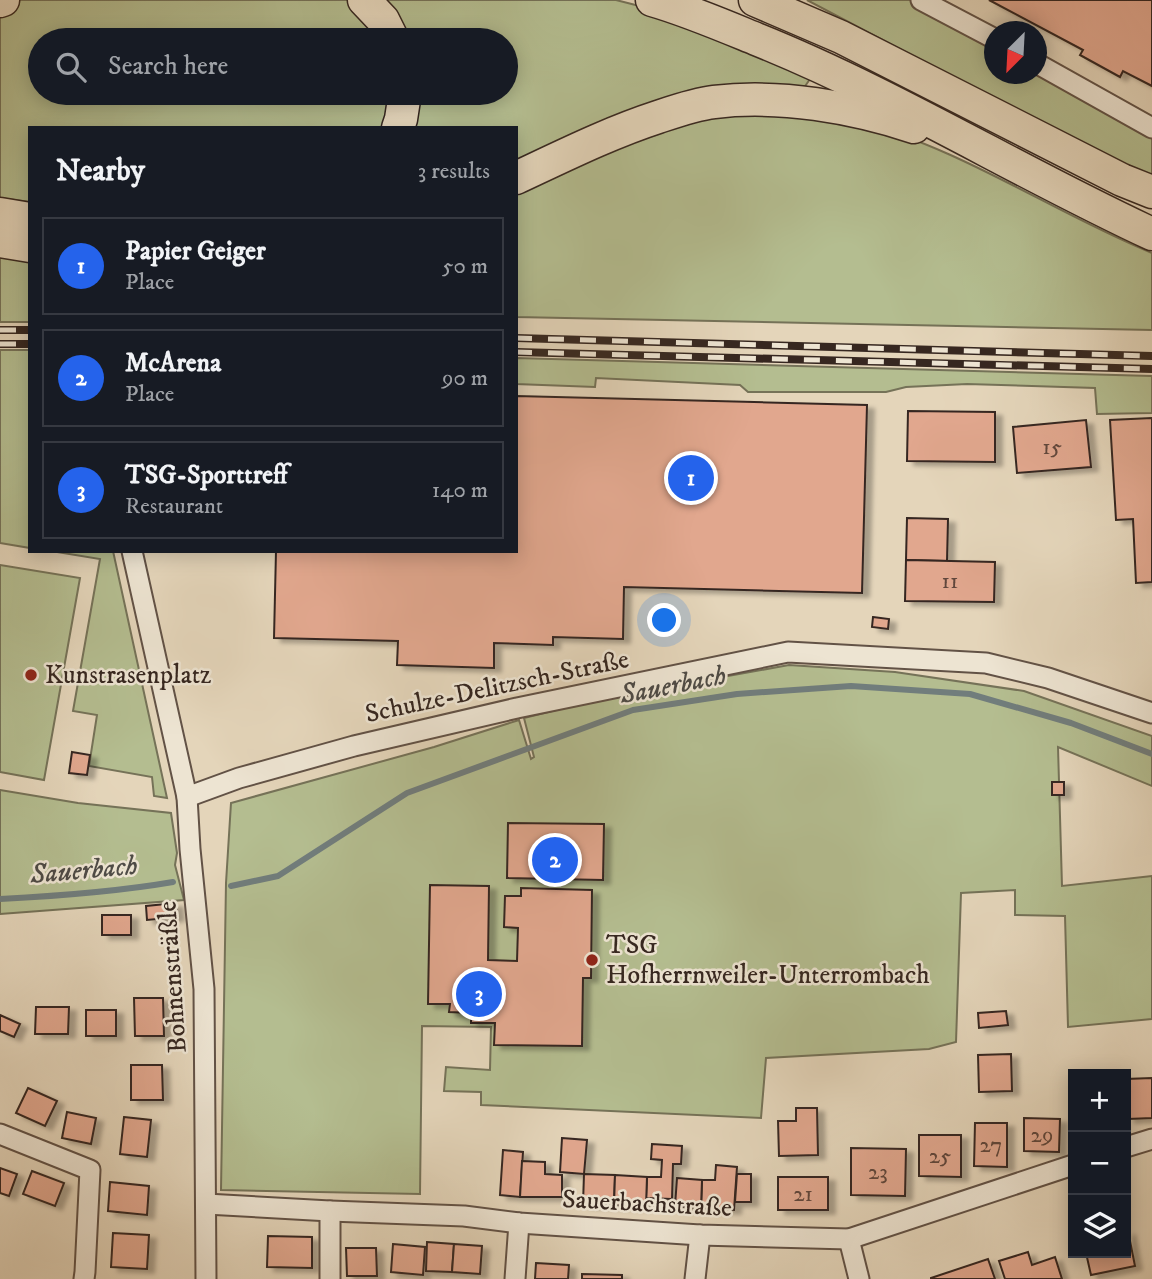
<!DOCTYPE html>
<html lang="en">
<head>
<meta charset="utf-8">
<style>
	body { margin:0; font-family:"IM FELL DW Pica",serif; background:#242831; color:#f1f3f6 }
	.controls { position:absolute; right:21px; bottom:21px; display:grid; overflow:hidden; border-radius:0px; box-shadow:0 4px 18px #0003 }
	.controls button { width:63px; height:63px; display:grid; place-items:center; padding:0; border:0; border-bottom:2px solid #363941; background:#171b24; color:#f1f3f6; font:35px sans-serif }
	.compass { position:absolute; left:984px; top:21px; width:63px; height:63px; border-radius:50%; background:#171b24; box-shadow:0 4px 18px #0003; rotate:204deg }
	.you { position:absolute; left:665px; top:621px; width:24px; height:24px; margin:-18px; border:5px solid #fff; border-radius:50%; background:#1a73e8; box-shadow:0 0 0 10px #1a73e833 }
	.badge { display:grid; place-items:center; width:46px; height:46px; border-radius:50%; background:#2563eb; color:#fff; font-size:23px; font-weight:700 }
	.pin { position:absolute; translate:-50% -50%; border:4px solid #fff; box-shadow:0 2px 7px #0006 }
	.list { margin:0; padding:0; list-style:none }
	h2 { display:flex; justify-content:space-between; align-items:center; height:91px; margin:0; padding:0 28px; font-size:30px }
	h2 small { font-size:23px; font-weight:400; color:#9ea1a6 }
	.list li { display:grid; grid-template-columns:46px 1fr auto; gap:21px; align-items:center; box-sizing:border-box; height:98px; margin:0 14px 14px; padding:0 14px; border:2px solid #363941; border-radius:0px }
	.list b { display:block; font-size:26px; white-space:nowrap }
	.list p { margin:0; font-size:23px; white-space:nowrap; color:#9ea1a6 }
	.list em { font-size:23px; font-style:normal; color:#9ea1a6 }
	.icon { flex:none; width:38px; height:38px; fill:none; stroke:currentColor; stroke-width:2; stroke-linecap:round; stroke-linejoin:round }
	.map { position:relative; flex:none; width:1152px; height:1279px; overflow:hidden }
	.search { position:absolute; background:#171b24; box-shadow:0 4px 18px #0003; left:28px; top:28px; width:490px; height:77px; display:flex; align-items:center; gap:18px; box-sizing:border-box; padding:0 24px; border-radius:38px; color:#9ea1a6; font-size:26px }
	.panel { position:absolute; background:#171b24; box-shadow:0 4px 18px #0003; left:28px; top:126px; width:490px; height:427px; border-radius:0px }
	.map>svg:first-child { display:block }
	.green { fill:#b4bd90; stroke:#757258; stroke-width:2; fill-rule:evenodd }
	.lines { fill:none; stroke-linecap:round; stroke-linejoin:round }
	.stream { stroke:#717d7c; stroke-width:6 }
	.building { fill:#e1a78e; stroke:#362720; stroke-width:2; filter:url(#shadow) }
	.minor-casing { stroke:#625246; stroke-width:23 }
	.trunk-casing { stroke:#362720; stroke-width:35 }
	.minor { stroke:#ede4d2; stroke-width:19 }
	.trunk { stroke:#e4d5ba; stroke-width:32 }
	.rail-casing { stroke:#362720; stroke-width:8 }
	.rail { stroke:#ede4d2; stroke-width:5; stroke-dasharray:16; stroke-linecap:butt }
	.poi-dot { fill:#8f2418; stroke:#ede4d2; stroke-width:2.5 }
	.labels { text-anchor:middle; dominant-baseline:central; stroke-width:5; stroke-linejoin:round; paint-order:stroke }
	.number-label { font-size:23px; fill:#61473c }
	.poi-label { font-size:26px; fill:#362720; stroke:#ede4d2; text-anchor:start }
	.street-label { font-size:26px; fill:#362720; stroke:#ede4d2 }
	.water-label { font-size:28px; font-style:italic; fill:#4e4b46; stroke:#ede4d2 }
</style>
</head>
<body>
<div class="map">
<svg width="1152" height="1279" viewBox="0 0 1152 1279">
	<defs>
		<filter id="shadow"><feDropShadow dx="7" dy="4" stdDeviation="2" flood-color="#0004"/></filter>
	</defs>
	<rect width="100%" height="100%" fill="#e4d5ba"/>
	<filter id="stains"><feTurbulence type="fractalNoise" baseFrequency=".00286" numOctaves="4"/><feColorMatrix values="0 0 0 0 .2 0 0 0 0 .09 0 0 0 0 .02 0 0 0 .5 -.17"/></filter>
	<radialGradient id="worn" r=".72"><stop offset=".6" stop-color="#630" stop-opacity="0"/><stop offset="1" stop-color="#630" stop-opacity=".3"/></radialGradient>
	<!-- green -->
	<g class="green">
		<path d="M0,0H616L659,11L810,79L786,114C809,116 833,116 855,121C960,147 1052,212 1152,253V330L516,317V128H30V202L0,198ZM40,40H506V93H40Z"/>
		<path d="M807,0H921L994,39L995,74H1036L1152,128V182Z"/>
		<path d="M0,255L30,259V322H0Z"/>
		<path d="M0,350H30V548L0,543Z"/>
		<path d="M516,358L1152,376V413L1097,414L1095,388L967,384L906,387L886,392H748L740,385L596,378L595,387L516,384Z"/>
		<path d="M51,551H113L167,798L154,796L152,777L89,766L97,715L73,711L100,559Z"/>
		<path d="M0,565L80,578L44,780L0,772Z"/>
		<path d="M789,665L895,672L1024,691L1152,736V786L1058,747L1062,886L1152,876V1019L1068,1027L1065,916L1015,915V890L961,893L956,1042L929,1049L766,1058L761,1118L481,1105V1092L444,1091L446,1067L490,1070L491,1027L422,1026L420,1194L221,1190L226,883L231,803L434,747L519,720L531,759L534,757L524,718L601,699Z"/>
		<path d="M0,790L78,803L171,813L177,853L175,865L184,900L0,914Z"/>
	</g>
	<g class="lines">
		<!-- stream -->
		<g class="stream">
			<path d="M231,886L278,876L407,793L633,710L737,694L851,686L970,694L1071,723L1152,754"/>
			<path d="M0,899C58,896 115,892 173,882"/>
		</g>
	</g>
	<!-- building -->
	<g class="building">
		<path d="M989,0H1152V86L1123,71L1120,77L1080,55L1083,50Z"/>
		<path d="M516,396L867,405L862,593L624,587L623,639L553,637V645L494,643V668L397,665L398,641L274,638L276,551H516Z"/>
		<path d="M908,411L995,412V462L907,461Z"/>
		<path d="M1152,418V582L1136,583L1133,519L1116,520L1110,420Z"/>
		<path d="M1086,420L1091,467L1017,473L1013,427Z"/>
		<path d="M907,518L948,519L947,561L906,560Z"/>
		<path d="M906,560L995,562L994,602L905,601Z"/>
		<path d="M873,617L889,619L888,629L872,627Z"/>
		<path d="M72,752L90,755L87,775L69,773Z"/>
		<rect x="1052" y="782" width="12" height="13"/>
		<path d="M508,823L604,824L603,880L507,878Z"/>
		<path d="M430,885L489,886L488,960L517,961L518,928L504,927L505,896H521V888L592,890L591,978H583L582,1046L494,1045L495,1023H471V1013L449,1012L450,1004H428Z"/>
		<path d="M176,903L177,917L147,920L146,906Z"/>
		<rect x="102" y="915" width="29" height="20"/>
		<path d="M134,998H163L164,1036H135Z"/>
		<path d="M36,1007H69L68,1034H35Z"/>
		<rect x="86" y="1010" width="30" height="26"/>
		<path d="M1006,1011L1008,1025L979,1028L978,1013Z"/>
		<path d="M0,1015L20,1024L14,1037L0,1031Z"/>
		<path d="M1011,1054L1012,1091L979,1092L978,1055Z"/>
		<path d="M131,1065H162L163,1100H131Z"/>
		<path d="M1152,1078V1118L1128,1119L1126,1079Z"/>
		<path d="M28,1088L57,1101L45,1126L16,1113Z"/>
		<path d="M1070,1089H1073V1138H1071Z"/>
		<path d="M796,1108H817L818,1155L779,1156L778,1121H796Z"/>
		<path d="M67,1112L96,1118L91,1144L62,1138Z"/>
		<path d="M124,1117L151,1120L147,1157L120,1154Z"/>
		<path d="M1024,1118L1060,1119L1059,1152L1024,1151Z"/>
		<path d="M975,1123H1007V1167L974,1166Z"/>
		<path d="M919,1135H961V1177L919,1176Z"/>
		<path d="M562,1138L587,1140L584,1174L560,1172Z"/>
		<path d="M652,1144L682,1146L681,1164H673L672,1199L646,1198L647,1177H661L662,1160L651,1159Z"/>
		<path d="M851,1148L906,1149L905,1196L851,1195Z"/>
		<path d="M503,1150L523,1152L520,1197L500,1195Z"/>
		<path d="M522,1161L545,1162V1174L562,1175V1197H520Z"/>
		<path d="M716,1165L737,1167L734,1210L701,1208L702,1180H715Z"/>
		<path d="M0,1168L17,1174L9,1196L0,1193Z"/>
		<path d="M32,1171L64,1183L55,1206L23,1194Z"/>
		<path d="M584,1174L615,1175L614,1205L583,1204Z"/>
		<path d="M737,1174H751V1202H735Z"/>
		<path d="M615,1175L647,1177L646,1206L614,1205Z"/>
		<rect x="778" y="1177" width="50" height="33"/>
		<path d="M677,1178L702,1180L701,1208L675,1206Z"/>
		<path d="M110,1182L149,1186L147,1215L108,1211Z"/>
		<path d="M1128,1231L1135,1266L1091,1275L1086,1253H1126V1232Z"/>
		<path d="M113,1233L149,1235L147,1269L111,1267Z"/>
		<path d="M268,1236L312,1237V1268L267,1267Z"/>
		<path d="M427,1242L454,1244L452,1272L426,1271Z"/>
		<path d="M393,1244L425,1247L423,1275L391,1272Z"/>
		<path d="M454,1244L482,1246L480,1274L452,1272Z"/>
		<path d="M346,1248H376L377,1276H347Z"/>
		<path d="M1028,1252L1032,1265L1055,1257L1062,1279H1005L999,1261Z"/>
		<path d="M988,1259L995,1279H931V1278Z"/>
		<path d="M536,1263L569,1265L568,1279H535Z"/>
		<path d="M582,1274L622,1275V1279H582Z"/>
	</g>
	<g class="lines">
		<!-- minor casing -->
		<g class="minor-casing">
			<g id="minor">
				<path d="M921,0L995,39"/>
				<path d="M1036,63L1152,128"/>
				<path d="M132,551L187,797L190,849L204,989L206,1279"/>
				<path d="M187,797L239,778L354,746L517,708L788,652L986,663L1048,678L1152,713"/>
				<path d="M0,1134L90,1170L85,1272L84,1279"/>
				<path d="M1126,1147L1152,1139"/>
				<path d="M206,1204L330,1211L464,1216L519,1223L700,1235L849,1239L1073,1165"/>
				<path d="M849,1239L859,1279"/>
				<path d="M330,1279V1211"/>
				<path d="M515,1279L519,1223"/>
				<path d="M695,1279L700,1235"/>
			</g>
		</g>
		<!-- trunk casing -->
		<g class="trunk-casing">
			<g id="trunk">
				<path d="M364,0L383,20L393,40"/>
				<path d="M652,0C687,10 722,25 756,39C893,94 1018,172 1152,234"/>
				<path d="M755,0L841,37L1122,180L1152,192"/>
				<path d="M0,1L3,0"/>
				<path d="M398,128L401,119L405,93"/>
				<path d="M516,178C563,156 609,133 658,117C676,111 696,104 714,102C779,94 853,107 914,127"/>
				<path d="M0,214L30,219"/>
				<path d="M0,241L30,246"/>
			</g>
		</g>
		<!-- minor -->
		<use href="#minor" class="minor"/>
		<!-- trunk -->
		<use href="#trunk" class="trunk"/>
		<!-- rail casing -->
		<g class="rail-casing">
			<g id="rail">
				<path d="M0,330H30"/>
				<path d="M516,338L1152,356"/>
				<path d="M0,344H30"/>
				<path d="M516,352L1152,369"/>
			</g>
		</g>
		<!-- rail -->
		<use href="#rail" class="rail"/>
	</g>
	<!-- markers -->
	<g class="poi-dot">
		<circle cx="31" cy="675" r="7"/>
		<circle cx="592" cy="960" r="7"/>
	</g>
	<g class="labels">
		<!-- number labels -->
		<g class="number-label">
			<text x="1052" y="447">15</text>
			<text x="950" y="581">11</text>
			<text x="1042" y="1135">29</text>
			<text x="991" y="1145">27</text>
			<text x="940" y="1156">25</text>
			<text x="878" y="1172">23</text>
			<text x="803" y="1194">21</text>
		</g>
		<!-- poi labels -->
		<g class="poi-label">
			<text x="45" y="675">Kunstrasenplatz</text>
			<text x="606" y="945">TSG<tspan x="606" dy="30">Hofherrnweiler-Unterrombach</tspan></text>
		</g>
		<!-- street labels -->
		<g class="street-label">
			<text transform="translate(497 687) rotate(-12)">Schulze-Delitzsch-Straße</text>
			<text transform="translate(173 977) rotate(-94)">Bohnensträßle</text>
			<text transform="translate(647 1204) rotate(3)">Sauerbachstraße</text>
		</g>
		<!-- water labels -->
		<g class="water-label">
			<text transform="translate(673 685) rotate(-11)">Sauerbach</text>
			<text transform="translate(84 870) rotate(-5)">Sauerbach</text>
		</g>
	</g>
	<rect width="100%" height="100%" filter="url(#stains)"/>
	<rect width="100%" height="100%" fill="url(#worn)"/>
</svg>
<div class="controls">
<button>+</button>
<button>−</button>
<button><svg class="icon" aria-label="layers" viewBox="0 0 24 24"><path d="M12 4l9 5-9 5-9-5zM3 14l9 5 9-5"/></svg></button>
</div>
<svg class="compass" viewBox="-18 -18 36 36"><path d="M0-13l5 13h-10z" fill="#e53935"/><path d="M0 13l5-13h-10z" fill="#9ea1a6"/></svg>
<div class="you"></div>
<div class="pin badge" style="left:691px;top:478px">1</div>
<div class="pin badge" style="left:555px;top:860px">2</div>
<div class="pin badge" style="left:479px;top:994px">3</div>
<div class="search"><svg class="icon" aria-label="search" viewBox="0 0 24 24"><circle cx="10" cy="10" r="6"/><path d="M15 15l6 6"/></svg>Search here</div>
<section class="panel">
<h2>Nearby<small>3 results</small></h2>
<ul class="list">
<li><span class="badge">1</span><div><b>Papier Geiger</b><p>Place</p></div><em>50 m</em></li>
<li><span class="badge">2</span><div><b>McArena</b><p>Place</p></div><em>90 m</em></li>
<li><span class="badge">3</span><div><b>TSG-Sporttreff</b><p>Restaurant</p></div><em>140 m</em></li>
</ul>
</section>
</div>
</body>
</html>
